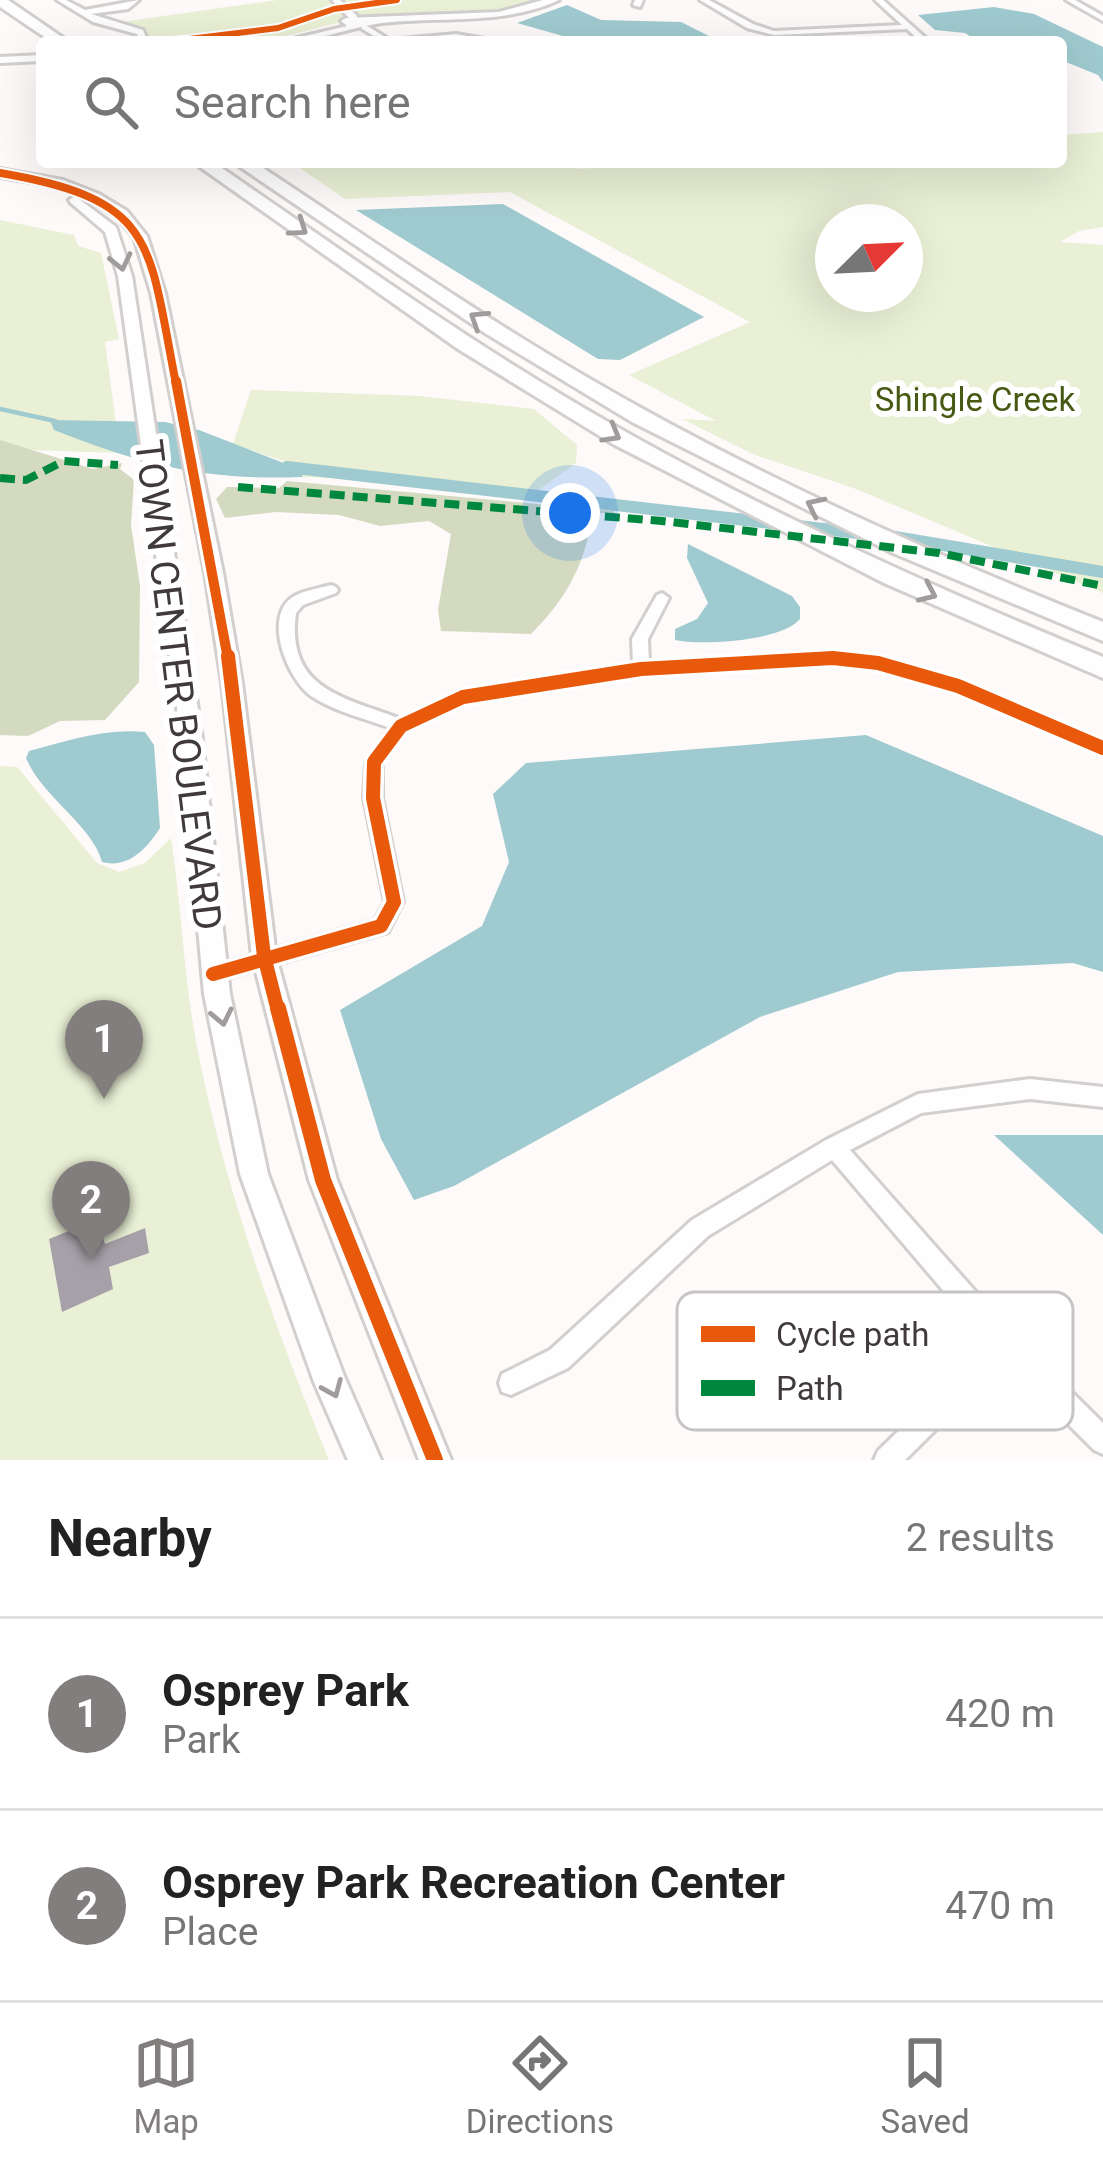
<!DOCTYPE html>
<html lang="en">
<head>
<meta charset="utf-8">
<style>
	body { margin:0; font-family:Roboto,sans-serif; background:#f2f2f2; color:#222 }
	.compass { position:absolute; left:815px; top:204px; width:108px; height:108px; border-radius:50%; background:#fff; box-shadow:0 12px 48px #0002; rotate:66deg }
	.you { position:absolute; left:570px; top:513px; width:42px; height:42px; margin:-30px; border:9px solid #fff; border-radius:50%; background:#1a73e8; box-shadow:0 0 0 18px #1a73e833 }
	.badge { display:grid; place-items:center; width:78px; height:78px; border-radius:50%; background:#827e7d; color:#fff; font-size:39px; font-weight:700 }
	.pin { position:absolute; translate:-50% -99px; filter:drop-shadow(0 3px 6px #0008) }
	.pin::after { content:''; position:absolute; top:63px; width:42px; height:36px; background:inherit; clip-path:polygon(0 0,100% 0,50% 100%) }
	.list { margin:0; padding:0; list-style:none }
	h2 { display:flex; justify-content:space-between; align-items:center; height:156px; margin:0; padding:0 48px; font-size:51px }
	h2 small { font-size:39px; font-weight:400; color:#767676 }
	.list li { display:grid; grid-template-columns:78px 1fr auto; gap:36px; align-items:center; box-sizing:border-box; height:192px; padding:0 48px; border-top:3px solid #e0e0e0 }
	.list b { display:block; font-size:45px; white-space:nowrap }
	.list p { margin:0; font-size:39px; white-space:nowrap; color:#767676 }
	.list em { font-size:39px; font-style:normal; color:#767676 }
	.icon { flex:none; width:66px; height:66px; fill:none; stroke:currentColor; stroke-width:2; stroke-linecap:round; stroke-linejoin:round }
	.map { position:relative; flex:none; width:1103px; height:1460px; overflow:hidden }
	.search { position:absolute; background:#fff; box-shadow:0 12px 48px #0002; left:36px; right:36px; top:36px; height:132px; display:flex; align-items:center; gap:30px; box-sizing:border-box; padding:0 42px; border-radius:12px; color:#767676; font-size:45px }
	.sheet { height:540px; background:#fff }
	nav { display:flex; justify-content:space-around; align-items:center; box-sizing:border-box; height:168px; border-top:3px solid #e0e0e0; background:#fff; font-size:33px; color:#767676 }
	nav a { display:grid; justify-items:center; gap:6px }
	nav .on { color:#827e7d }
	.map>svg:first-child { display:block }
	.green { fill:#e9f0d5; fill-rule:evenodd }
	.forest { fill:#d3dac0 }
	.water { fill:#9fcacf }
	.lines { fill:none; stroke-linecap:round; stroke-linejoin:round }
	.stream { stroke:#9fcacf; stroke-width:4.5 }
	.canal { stroke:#9fcacf; stroke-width:12 }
	.building { fill:#a6a1a8 }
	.minor-casing { stroke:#d3cfce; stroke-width:6 }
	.tertiary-casing { stroke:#d3cfce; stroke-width:6 }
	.motorway-casing { stroke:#d3cfce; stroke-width:6 }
	.minor { fill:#fffefe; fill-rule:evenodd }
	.tertiary { fill:#fffefe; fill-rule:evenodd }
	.motorway { fill:#fffefe; fill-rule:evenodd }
	.quiet { stroke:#00873e; stroke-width:8; stroke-dasharray:15 8; stroke-linecap:butt }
	.cycleway-far4-casing { stroke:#fff; stroke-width:10 }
	.cycleway-far3-casing { stroke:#fff; stroke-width:12 }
	.cycleway-far2-casing { stroke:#fff; stroke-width:16 }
	.cycleway-far1-casing { stroke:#fff; stroke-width:21 }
	.cycleway-casing { stroke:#fff; stroke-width:24 }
	.cycleway-far4 { stroke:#e8590c; stroke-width:6 }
	.cycleway-far3 { stroke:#e8590c; stroke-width:8 }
	.cycleway-far2 { stroke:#e8590c; stroke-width:10 }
	.cycleway-far1 { stroke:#e8590c; stroke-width:14 }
	.cycleway { stroke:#e8590c; stroke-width:16 }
	.oneway { stroke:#a09c9c }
	.labels { text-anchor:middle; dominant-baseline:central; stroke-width:12; stroke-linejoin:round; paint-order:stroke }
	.far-park-label { font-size:33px; fill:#485913; stroke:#fff }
	.street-label { font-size:39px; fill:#403b3a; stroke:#fff }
	.key { fill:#fff; stroke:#c6c4c4; stroke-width:3 }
	.key-label { font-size:33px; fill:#403b3a }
</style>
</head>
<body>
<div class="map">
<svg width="1103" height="1460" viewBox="0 0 1103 1460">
	<rect width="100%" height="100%" fill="#fdfaf9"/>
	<!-- green -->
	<g class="green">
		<path d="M278,0H554L513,12L348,20L263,42H144L140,32L107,24Z"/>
		<path d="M1103,132V227L1079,231L1060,242L1103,245V593L856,489L755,455L682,419L716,421L629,375L750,322L510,192L345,199L291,162H575L577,169L686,162H1061V135ZM833,222H905V294H833Z"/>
		<path d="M0,220L74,235L78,246L101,253L119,339L105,342L120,453L0,449Z"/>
		<path d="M251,390L419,396L534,409L577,445L576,463L533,494L464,482L302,477L301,467L233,444Z"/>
		<path d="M0,766L17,767L97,863L119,872L145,863L171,838C182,911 184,985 199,1057C227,1195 276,1330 329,1460H0Z"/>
	</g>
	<!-- forest -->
	<g class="forest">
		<path d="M0,440L93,469L122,463L120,469L134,480L131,525L140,586L139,682L105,720L60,721L28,736L0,735Z"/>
		<path d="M287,481L613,511L615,514L548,510L549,514L591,523C583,569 564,601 531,634L441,631L438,610L451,534L429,521L380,526L339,515L276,512L225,518L216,499L227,487L279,488Z"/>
	</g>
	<!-- water -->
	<g class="water">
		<path d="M567,5L601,20L681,22L721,42H584L517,23Z"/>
		<path d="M994,7L1034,14L1103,47V82L1098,75L1061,60V42H980L965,33L935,30L918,15Z"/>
		<path d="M503,204L704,317L620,360L598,359L356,210Z"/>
		<path d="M50,420L165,422L199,430L304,471L302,477C207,481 142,465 54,430Z"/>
		<path d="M688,544L792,596L800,607V619C782,641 702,646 675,640V629L697,619L708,603L687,558Z"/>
		<path d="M145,732L154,745L160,828C147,848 129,869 102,862C93,826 42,797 26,758L29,751C66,741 106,728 145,732Z"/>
		<path d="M866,735L1103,836V972L1073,963L898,972L760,1017L454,1186L414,1200L381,1139L340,1010L482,926L509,862L493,794L526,763Z"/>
		<path d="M994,1135H1103V1235Z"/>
	</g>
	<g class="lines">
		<!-- stream -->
		<path class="stream" d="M0,409L55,421"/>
		<!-- canal -->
		<g class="canal">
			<path d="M287,467L867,534"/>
			<path d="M889,536L1103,572"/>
		</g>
	</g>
	<!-- building -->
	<path class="building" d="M98,1219L105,1244L145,1228L149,1253L109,1267L113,1289L62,1312L49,1239Z"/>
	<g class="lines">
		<!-- minor casing -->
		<g class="minor-casing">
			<g id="minor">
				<path d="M57,0H66L85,10L139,0L128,9L91,14L143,30L148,42H140L137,34L93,22Z"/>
				<path d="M332,0H340L357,16V20H351Z"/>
				<path d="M635,0H643L640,7L633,5Z"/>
				<path d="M700,0H709L753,24L774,31L902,25L875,0H883L930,42H921L907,29L774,35L747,28Z"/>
				<path d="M1066,0H1075L1103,16V21Z"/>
				<path d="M364,24L390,40L456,34L502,42L456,38L383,42L361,28Z"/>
				<path d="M331,585L336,587L338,590L336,593L303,605L296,613C286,690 344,697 401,719L463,691L633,665L632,639L657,595L662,593L669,598L648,639L649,663L833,653L878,658L964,682L1103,741V754L952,690L878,668L833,663L641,674L466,702L407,730L382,763V798L403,902L388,932L213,982L206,980L203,974L206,968L375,920L385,902L364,798L366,762L390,728C364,718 335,712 311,696C289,680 266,626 287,602C297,591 317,589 331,585Z"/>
				<path d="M1030,1079L1103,1087V1107L1030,1099L921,1113L850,1150L1014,1335L1103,1423V1454L1094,1450L1005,1361L905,1460H874L878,1451L988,1343L832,1160L708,1236L568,1368L511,1395L502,1392L499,1383L502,1374L550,1350L692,1220L826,1140L918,1094Z"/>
			</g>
		</g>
		<!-- tertiary casing -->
		<g class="tertiary-casing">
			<g id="tertiary">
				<path d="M543,0H559C503,26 441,16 382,23C348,28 315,42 280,42L347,26L341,21L346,18L499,12Z"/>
				<path d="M42,55V61L0,63V57Z"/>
				<path d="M0,169L63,180L99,194L127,211L147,236L165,293L223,573L242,683L276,956L337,1180L451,1460H419L309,1180L252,956L222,683L205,573L151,293L134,237L117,217L91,200L56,186L0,177Z"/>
				<path d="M75,196L116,227L132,276L201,730L230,994L268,1174L344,1376L381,1460H348L314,1382L240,1174L204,994L180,730L118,276L105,232L71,203L69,200Z"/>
			</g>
		</g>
		<!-- motorway casing -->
		<g class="motorway-casing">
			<g id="motorway">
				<path d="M0,0H8L69,42H52L0,7Z"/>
				<path d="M193,162H213C328,241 442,323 562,395C734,498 918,581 1103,657V678L884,583L613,444L458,349Z"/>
				<path d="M233,162H254C363,234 470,309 583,375C749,472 925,551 1103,622V641L893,553L632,422L485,333Z"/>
			</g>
		</g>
		<!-- minor -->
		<use href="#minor" class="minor"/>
		<!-- tertiary -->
		<use href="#tertiary" class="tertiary"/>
		<!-- motorway -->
		<use href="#motorway" class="motorway"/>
		<!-- quiet -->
		<g class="quiet">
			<path d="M0,478L26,480L64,461L118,465"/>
			<path d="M238,487L662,521L939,553L1103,586"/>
		</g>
		<!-- cycleway-far4 casing -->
		<g class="cycleway-far4-casing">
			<path id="cycleway-far4" d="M165,42L278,28L334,9L397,0"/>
		</g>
		<!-- cycleway-far3 casing -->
		<g class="cycleway-far3-casing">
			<path id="cycleway-far3" d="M0,173C158,200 148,242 176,384"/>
		</g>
		<!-- cycleway-far2 casing -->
		<g class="cycleway-far2-casing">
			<g id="cycleway-far2">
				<path d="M176,381L228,659"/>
				<path d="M822,659H839"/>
			</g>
		</g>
		<!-- cycleway-far1 casing -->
		<g class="cycleway-far1-casing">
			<g id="cycleway-far1">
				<path d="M228,656L264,956L278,1011"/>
				<path d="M213,974L381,926L394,902L373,798L374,762L401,726L463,697L641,669L833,658L878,663L958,686L1103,748"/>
			</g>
		</g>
		<!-- cycleway casing -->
		<g class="cycleway-casing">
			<path id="cycleway" d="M278,1008L323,1180L435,1460"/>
		</g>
		<!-- cycleway-far4 -->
		<use href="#cycleway-far4" class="cycleway-far4"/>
		<!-- cycleway-far3 -->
		<use href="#cycleway-far3" class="cycleway-far3"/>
		<!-- cycleway-far2 -->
		<use href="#cycleway-far2" class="cycleway-far2"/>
		<!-- cycleway-far1 -->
		<use href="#cycleway-far1" class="cycleway-far1"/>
		<!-- cycleway -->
		<use href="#cycleway" class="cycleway"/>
	</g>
	<!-- one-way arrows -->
	<defs><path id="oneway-chevron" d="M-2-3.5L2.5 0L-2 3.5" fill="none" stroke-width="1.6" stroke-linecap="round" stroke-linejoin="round" transform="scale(3)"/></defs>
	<g class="oneway">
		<use href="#oneway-chevron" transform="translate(299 228) rotate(35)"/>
		<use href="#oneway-chevron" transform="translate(121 262) rotate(77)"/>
		<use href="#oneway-chevron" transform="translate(478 319) rotate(-147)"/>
		<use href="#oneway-chevron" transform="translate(612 434) rotate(30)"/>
		<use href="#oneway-chevron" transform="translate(815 506) rotate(-154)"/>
		<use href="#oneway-chevron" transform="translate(928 593) rotate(24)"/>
		<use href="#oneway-chevron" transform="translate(222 1017) rotate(78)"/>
		<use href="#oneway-chevron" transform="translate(333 1389) rotate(67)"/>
	</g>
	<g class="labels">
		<!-- far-park labels -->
		<g class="far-park-label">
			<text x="975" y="399">Shingle Creek</text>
		</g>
		<!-- street labels -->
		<g class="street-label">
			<text transform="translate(178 685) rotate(83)">TOWN CENTER BOULEVARD</text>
		</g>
	</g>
	<!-- legend -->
	<rect x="677" y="1292" width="396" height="138" rx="18" class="key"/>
	<rect x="701" y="1326" width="54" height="16" fill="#e8590c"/>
	<rect x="701" y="1380" width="54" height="16" fill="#00873e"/>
	<g class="key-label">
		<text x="776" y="1346">Cycle path</text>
		<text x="776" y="1400">Path</text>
	</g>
</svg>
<svg class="compass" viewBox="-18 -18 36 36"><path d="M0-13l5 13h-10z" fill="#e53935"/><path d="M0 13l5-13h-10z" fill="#767676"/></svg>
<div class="you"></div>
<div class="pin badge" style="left:104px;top:1099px">1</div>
<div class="pin badge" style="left:91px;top:1260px">2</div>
<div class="search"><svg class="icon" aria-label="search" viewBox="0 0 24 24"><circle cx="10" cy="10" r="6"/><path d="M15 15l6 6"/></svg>Search here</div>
</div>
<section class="sheet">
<h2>Nearby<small>2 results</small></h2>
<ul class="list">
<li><span class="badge">1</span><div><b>Osprey Park</b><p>Park</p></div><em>420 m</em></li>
<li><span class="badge">2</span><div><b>Osprey Park Recreation Center</b><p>Place</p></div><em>470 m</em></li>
</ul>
</section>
<nav>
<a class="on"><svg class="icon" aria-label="map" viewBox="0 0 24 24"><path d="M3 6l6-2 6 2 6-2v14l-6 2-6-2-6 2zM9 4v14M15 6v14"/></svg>Map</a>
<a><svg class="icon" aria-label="directions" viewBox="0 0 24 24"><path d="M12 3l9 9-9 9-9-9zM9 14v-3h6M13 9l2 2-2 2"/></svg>Directions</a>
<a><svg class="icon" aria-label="saved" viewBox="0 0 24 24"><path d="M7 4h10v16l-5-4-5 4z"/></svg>Saved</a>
</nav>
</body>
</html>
